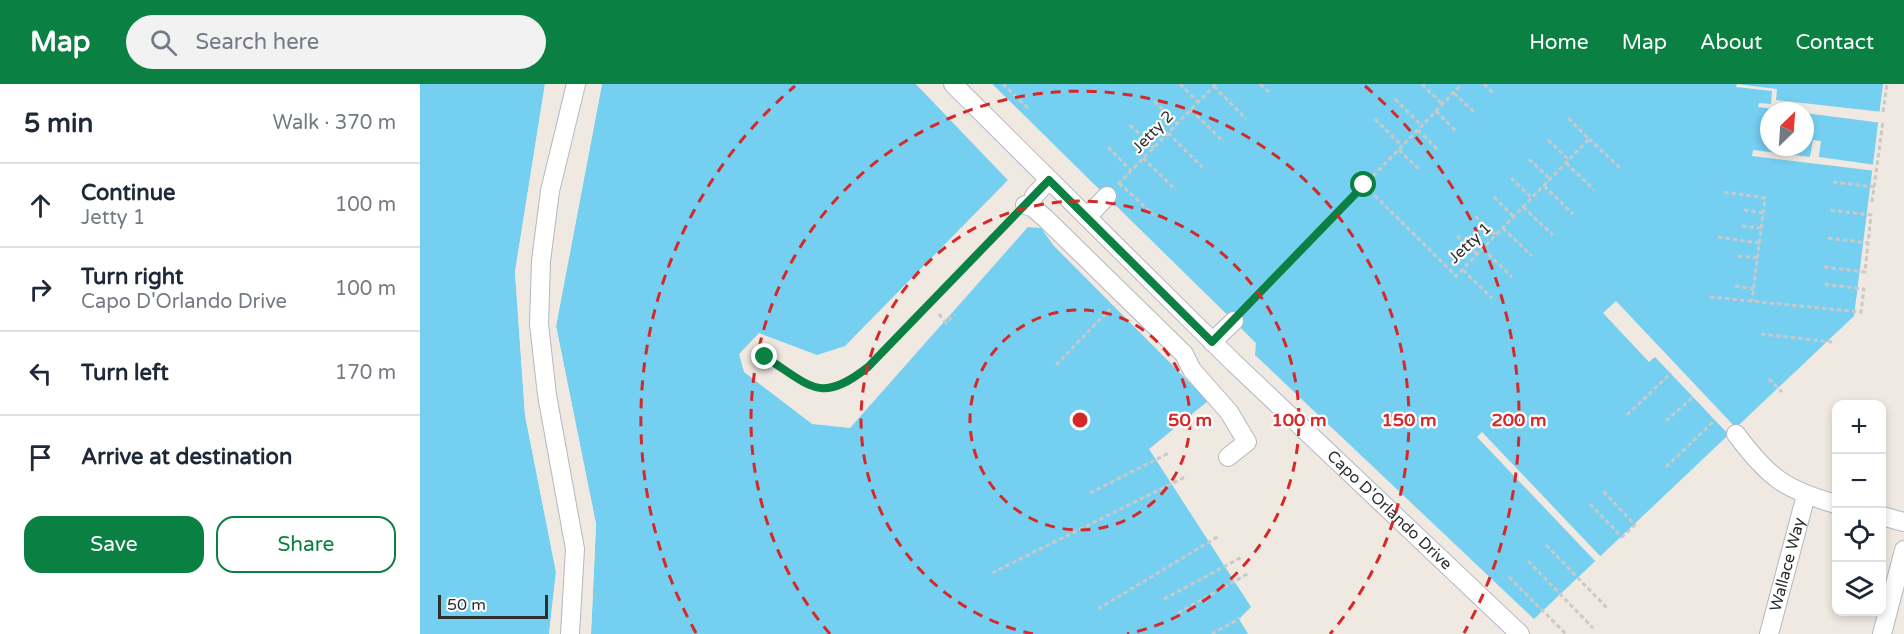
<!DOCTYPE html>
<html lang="en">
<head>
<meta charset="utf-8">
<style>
	body { margin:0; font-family:"Varela Round",sans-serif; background:#f2f2f3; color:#1f2937 }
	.controls { position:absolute; right:18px; bottom:18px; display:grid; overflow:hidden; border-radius:12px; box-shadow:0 3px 9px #0003 }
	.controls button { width:54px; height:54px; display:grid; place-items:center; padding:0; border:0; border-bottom:2px solid #e0e1e3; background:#fff; color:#1f2937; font:30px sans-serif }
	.compass { position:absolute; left:1340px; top:18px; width:54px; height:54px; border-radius:50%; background:#fff; box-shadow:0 3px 9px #0003; rotate:25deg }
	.scale { position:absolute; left:18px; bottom:15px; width:110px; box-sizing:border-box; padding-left:6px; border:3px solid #2e2e2e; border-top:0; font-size:16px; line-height:21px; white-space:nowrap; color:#2e2e2e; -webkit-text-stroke:4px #fff; paint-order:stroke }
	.stop { position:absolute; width:18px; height:18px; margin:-14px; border:4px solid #0b8043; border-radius:50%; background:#fff }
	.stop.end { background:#0b8043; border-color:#fff; box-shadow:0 2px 6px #0008 }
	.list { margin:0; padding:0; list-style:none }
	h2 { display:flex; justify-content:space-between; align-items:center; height:78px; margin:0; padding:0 24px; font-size:26px }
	h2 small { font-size:20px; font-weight:400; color:#747a83 }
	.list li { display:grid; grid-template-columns:39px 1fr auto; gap:18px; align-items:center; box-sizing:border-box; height:84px; padding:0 24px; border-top:2px solid #e0e1e3 }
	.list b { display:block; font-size:22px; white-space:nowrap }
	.list p { margin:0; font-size:20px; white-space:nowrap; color:#747a83 }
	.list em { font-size:20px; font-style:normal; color:#747a83 }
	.actions { display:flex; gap:12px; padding:18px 24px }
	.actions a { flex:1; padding:14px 0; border:2px solid #0b8043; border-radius:18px; text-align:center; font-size:21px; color:#0b8043 }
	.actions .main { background:#0b8043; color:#fff }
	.icon { flex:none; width:33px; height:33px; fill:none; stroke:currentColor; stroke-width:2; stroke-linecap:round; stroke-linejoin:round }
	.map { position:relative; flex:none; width:1484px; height:550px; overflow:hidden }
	header { display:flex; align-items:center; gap:36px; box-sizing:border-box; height:84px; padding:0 30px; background:#0b8043; color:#fff }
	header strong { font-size:28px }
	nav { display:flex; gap:33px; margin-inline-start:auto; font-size:21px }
	.search { width:420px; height:54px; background:#f2f2f3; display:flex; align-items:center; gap:15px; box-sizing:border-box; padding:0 21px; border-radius:33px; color:#747a83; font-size:22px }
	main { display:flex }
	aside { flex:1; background:#fff }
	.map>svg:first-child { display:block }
	.water { fill:#75cff0; fill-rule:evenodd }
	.pier { fill:#efe9e1 }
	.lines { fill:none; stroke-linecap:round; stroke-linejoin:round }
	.minor-casing { stroke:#b4b7c1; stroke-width:20 }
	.path { stroke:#c9c9c9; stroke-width:3; stroke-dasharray:4.5 3; stroke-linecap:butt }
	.minor { stroke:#fff; stroke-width:18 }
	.route { stroke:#0b8043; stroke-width:8 }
	.ring { fill:none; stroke:#d62828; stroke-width:3; stroke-dasharray:10 8 }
	.labels { text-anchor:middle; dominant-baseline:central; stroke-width:4.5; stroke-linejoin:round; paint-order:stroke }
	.street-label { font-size:16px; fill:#2e2e2e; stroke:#fff }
	.centre { fill:#d62828; stroke:#fff; stroke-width:3 }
	.ring-label { font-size:18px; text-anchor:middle; font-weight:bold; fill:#d62828; stroke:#fff; stroke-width:4.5; stroke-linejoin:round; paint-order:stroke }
</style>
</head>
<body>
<header>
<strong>Map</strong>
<div class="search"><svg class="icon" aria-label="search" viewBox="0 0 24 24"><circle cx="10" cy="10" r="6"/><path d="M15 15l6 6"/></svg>Search here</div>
<nav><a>Home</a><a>Map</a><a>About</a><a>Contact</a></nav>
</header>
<main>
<aside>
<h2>5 min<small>Walk · 370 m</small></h2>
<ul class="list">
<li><svg class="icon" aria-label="ahead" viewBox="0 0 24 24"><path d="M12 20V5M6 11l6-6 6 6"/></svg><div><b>Continue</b><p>Jetty 1</p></div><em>100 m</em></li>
<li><svg class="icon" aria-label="right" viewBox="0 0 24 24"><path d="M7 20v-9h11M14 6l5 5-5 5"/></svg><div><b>Turn right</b><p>Capo D'Orlando Drive</p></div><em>100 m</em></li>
<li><svg class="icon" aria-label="left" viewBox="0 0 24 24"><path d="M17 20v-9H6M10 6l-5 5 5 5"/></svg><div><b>Turn left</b></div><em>170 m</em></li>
<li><svg class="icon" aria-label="arrive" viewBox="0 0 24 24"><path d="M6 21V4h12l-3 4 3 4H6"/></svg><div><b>Arrive at destination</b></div></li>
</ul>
<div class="actions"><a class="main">Save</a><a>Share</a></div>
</aside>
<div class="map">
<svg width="1484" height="550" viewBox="0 0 1484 550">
	<rect width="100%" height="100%" fill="#efe9e1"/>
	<!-- water -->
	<g class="water">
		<path d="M0,0H125L95,188L105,331L136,488L129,550H0Z"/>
		<path d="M182,0H496L588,96L425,262L397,271L339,249L319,270L324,288L392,340L430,344L608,143L621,144L634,162L788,317L729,365L831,523L819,535L828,550H171L176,440L136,242Z"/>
		<path d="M572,0H1463L1434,232L1114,535L835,271L836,259ZM1349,27H1385V63H1349Z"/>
	</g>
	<!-- pier -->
	<g class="pier">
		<path d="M125,0H128V4L98,188L108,330L139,487L132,550H129L136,488L105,331L95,188Z"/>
		<path d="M179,0H182L136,242L176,440L171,550H168L173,440L133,242Z"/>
		<path d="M496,0H500L590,95L588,96Z"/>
		<path d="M569,0H572L629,56L627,58Z"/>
		<path d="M1317,0L1357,5L1356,16L1463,28L1462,39L1338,23L1339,19L1351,20L1352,7L1316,3Z"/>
		<path d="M1393,56L1401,57L1399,73L1456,81V87L1332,72L1333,66L1390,73Z"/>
		<path d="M1196,217L1317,345L1310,352L1235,273L1229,278L1183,229Z"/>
		<path d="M1062,348L1182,474L1177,479L1057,353Z"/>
	</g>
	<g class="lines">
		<!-- minor casing -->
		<g class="minor-casing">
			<g id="minor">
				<path id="s1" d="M533,0L813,278L1100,550"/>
				<path d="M614,112L629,96"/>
				<path d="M605,121L612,123L625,134L764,270L772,286L809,328L827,358L808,373"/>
				<path d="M667,133L687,112"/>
				<path d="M792,258L814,237"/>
				<path d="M1316,350C1348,393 1365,406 1416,420"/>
				<path d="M1462,432L1484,438"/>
				<path d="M150,550L155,465L127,311L119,240L121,177L130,107L156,0"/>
				<path id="s2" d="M1349,550L1386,411"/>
				<path d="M1462,550L1484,466"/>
			</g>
		</g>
		<!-- path -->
		<g class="path">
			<path d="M583,0L609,25"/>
			<path d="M760,0L778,18"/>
			<path d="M840,0L851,10"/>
			<path d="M1002,0L1022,20"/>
			<path d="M1064,0L1073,9"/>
			<path d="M794,2L826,35"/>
			<path d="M1034,9L1054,28"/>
			<path d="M975,15L1001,41"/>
			<path d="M734,17L757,40"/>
			<path d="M771,26L804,58"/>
			<path d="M1016,27L1036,47"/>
			<path d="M1463,28L1467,0"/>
			<path d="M955,35L982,62"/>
			<path d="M710,41L734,64"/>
			<path d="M998,46L1018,66"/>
			<path d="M748,49L782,83"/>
			<path d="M1169,55L1202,86"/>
			<path d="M1128,56L1149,76"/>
			<path d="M688,63L711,87"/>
			<path d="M979,66L999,85"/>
			<path d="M723,74L756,106"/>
			<path d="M1109,75L1130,95"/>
			<path d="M1146,79L1174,106"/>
			<path d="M1091,94L1112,114"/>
			<path d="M1413,98L1454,103"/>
			<path d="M699,99L734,131"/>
			<path d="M698,100L796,0"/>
			<path d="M944,101L1036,192L1169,55L1147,33"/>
			<path d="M1124,102L1153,130"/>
			<path d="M1304,108L1345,114L1332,217"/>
			<path d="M1074,113L1094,133"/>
			<path d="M1452,118L1463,37"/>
			<path d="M1103,123L1133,151"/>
			<path d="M1324,126L1343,129"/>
			<path d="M1055,132L1076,151"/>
			<path d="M1322,142L1341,144"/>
			<path d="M1083,144L1112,172"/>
			<path d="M1037,152L1057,170"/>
			<path d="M1298,153L1340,159"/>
			<path d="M1408,154L1448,159"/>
			<path d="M1063,165L1092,193"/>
			<path d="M1318,172L1338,174"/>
			<path d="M1404,183L1445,188L1451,131L1409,126"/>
			<path d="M1043,186L1072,214"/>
			<path d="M1315,202L1334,205"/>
			<path d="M1290,213L1441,228L1444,205L1402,200"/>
			<path d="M823,227L1042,0"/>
			<path d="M519,230L526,239L535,230"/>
			<path d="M1341,250L1412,258"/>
			<path d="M345,273C391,302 400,321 448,283L596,131"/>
			<path d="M636,281L690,225"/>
			<path d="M1349,295L1362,308"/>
			<path d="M1207,331L1251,289"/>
			<path d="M1246,337L1273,313"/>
			<path d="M1246,383L1295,336"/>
			<path d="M670,409L749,369"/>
			<path d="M1170,420L1202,453L1215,441L1183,407"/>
			<path d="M1126,461L1188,525"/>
			<path d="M1108,477L1173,544"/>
			<path d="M572,489L767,392"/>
			<path d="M1089,493L1146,550"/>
			<path d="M744,515L822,473"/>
			<path d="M678,525L799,452"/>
			<path d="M758,529L829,489"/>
			<path d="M792,550L820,534"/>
		</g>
		<!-- minor -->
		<use href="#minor" class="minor"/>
	</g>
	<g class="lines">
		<!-- route -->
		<path class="route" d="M345,273C391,302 400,321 448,283L629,96L792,258L944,101"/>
	</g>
	<!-- distance rings -->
	<g class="ring">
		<circle cx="660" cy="336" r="110"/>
		<path d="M613 550A219 219 0 1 1 707 550"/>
		<path d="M410 550A329 329 0 1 1 910 550"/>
		<path d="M276 549A439 439 0 0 1 375 2M945 2A439 439 0 0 1 1044 549"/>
	</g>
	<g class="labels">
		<!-- street labels -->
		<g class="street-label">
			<text transform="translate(733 48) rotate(-46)">Jetty 2</text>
			<text transform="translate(1050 159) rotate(-43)">Jetty 1</text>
			<text stroke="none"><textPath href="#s1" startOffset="610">Capo D'Orlando Drive</textPath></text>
			<text stroke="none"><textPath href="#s2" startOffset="72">Wallace Way</textPath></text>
		</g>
	</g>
	<circle cx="660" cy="336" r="9" class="centre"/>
	<g class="ring-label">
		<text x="770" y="342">50 m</text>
		<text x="879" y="342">100 m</text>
		<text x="989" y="342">150 m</text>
		<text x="1099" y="342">200 m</text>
	</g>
</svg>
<div class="controls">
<button>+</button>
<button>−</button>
<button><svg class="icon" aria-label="locate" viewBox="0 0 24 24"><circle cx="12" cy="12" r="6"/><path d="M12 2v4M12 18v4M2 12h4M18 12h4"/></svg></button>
<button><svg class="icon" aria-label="layers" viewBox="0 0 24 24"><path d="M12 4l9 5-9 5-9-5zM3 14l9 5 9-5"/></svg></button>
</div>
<svg class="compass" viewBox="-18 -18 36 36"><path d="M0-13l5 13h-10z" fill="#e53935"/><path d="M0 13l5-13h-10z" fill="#747a83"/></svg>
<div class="scale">50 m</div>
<div class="stop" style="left:944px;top:101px"></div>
<div class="stop end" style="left:345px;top:273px"></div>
</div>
</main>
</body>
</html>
